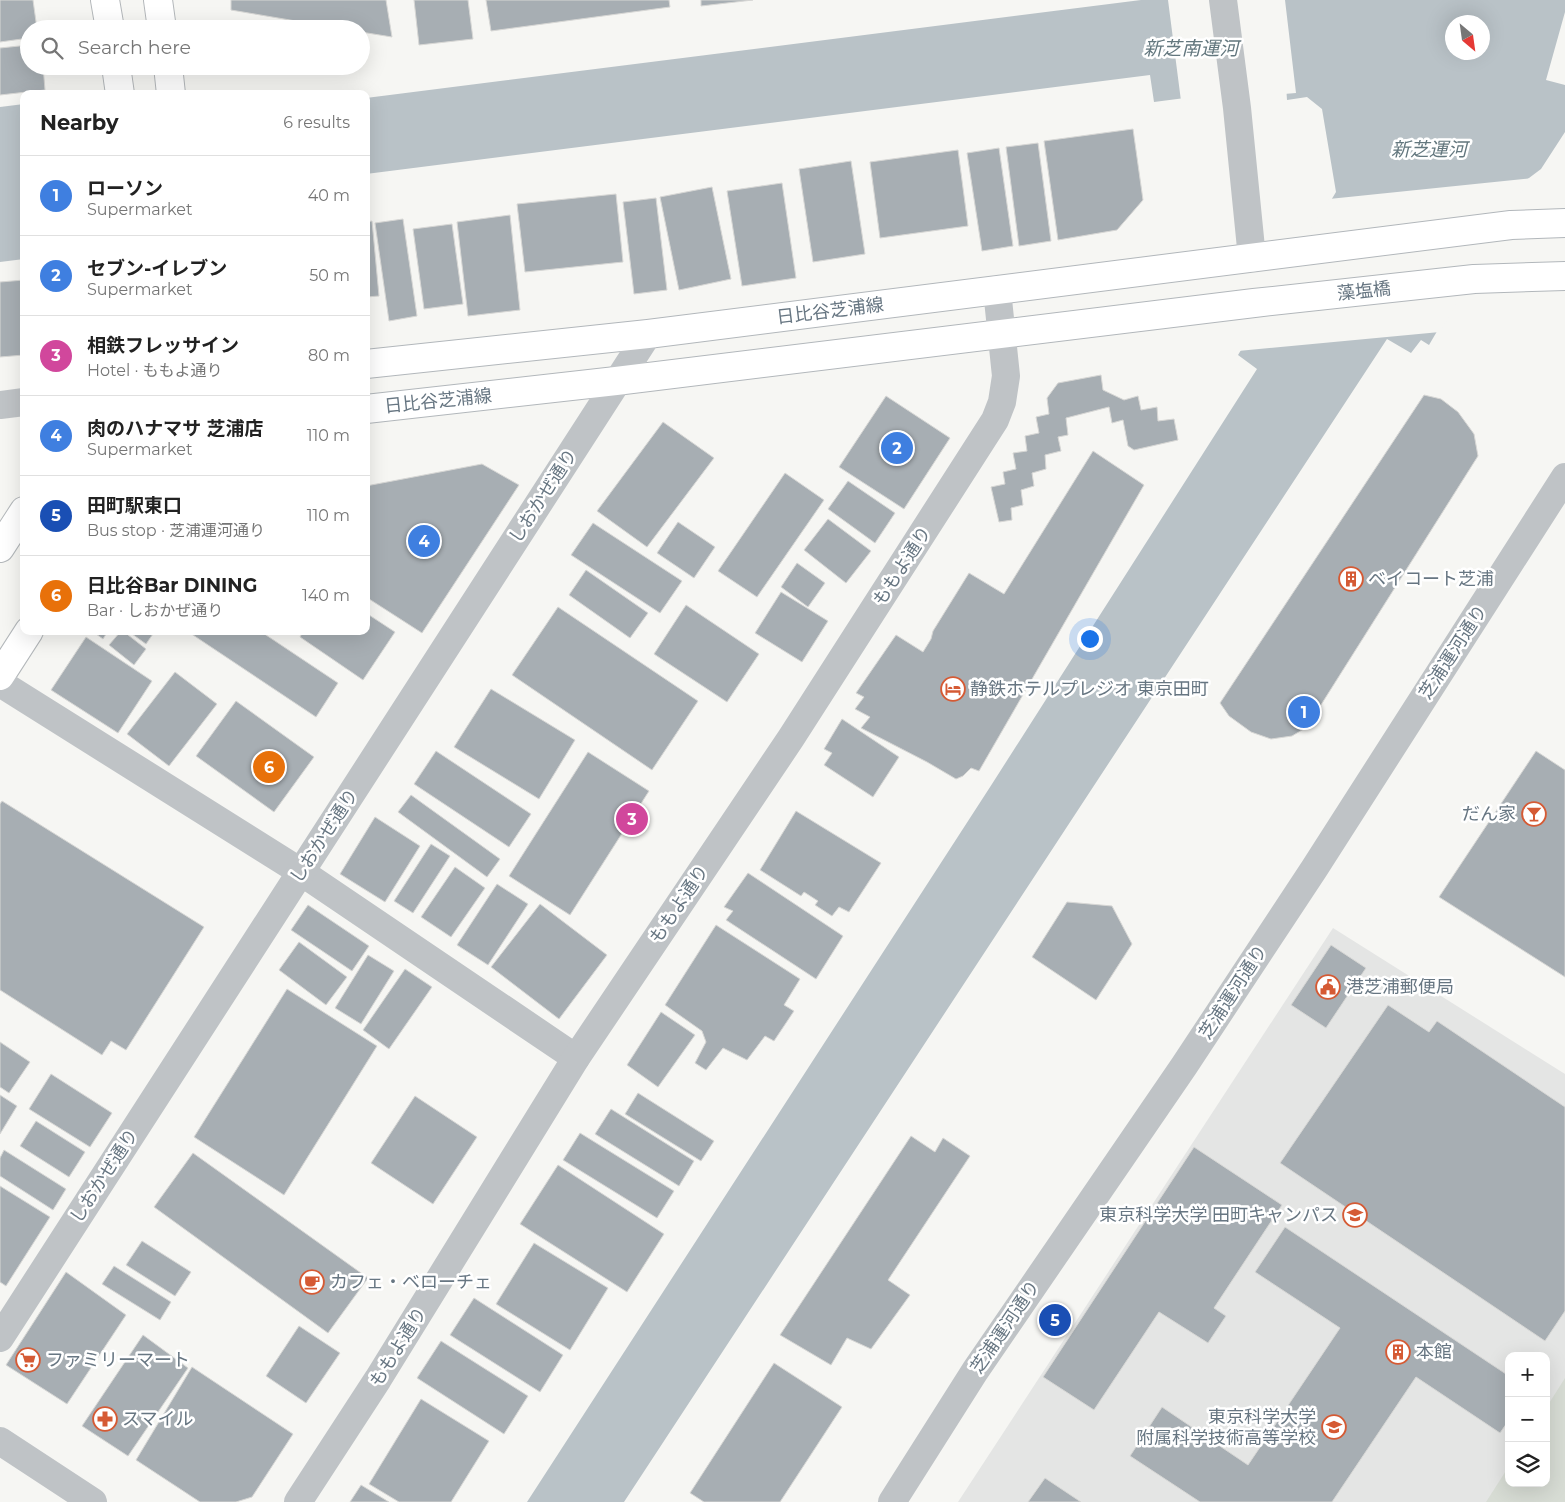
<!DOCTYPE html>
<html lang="en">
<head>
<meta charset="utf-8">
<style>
	body { margin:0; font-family:Montserrat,"Noto Sans JP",sans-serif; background:#f2f2f2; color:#222 }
	.controls { position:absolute; right:15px; bottom:15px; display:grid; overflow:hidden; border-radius:10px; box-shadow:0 5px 20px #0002 }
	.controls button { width:45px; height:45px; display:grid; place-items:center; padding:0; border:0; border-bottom:1px solid #e0e0e0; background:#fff; color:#222; font:25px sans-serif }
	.compass { position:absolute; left:1445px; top:15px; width:45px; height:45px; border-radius:50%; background:#fff; box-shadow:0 5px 20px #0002; rotate:151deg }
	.you { position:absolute; left:1089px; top:638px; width:18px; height:18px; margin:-12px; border:4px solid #fff; border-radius:50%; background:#1a73e8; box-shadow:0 0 0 8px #1a73e833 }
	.badge { display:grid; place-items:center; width:32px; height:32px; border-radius:50%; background:#db2777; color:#fff; font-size:16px; font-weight:700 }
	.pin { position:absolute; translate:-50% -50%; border:2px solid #fff; box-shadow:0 1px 5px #0006 }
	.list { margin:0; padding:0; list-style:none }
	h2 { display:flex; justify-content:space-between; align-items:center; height:65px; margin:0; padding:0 20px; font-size:21px }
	h2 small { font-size:16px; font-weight:400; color:#767676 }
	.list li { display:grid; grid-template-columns:32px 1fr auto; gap:15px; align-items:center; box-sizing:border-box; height:80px; padding:0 20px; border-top:1px solid #e0e0e0 }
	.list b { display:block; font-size:19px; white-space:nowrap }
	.list p { margin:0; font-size:16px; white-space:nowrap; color:#767676 }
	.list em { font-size:16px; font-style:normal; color:#767676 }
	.icon { flex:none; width:28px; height:28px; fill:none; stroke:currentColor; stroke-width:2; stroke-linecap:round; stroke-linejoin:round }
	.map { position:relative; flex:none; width:1565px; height:1502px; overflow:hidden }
	.search { position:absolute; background:#fff; box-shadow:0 5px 20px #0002; left:20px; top:20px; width:350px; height:55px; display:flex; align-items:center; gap:12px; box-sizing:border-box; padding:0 18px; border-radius:28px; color:#767676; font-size:19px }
	.panel { position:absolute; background:#fff; box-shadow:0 5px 20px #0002; left:20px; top:90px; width:350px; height:545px; border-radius:10px }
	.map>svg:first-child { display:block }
	.built { fill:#e4e5e4; fill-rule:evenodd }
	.green { fill:#d7dcd4 }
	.water { fill:#b9c2c7; fill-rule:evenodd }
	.pier { fill:#f6f6f3 }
	.building { fill:#a7aeb3; stroke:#d7d7d5 }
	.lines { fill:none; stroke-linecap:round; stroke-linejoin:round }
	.secondary-casing { stroke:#b2b7bb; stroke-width:30 }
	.primary-casing { stroke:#b3b7ba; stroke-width:30 }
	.minor { stroke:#bfc3c6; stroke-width:28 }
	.tertiary { stroke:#bfc3c6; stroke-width:28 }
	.secondary { stroke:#fff; stroke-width:28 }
	.primary { stroke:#fff; stroke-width:28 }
	.labels { text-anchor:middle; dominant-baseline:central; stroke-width:5; stroke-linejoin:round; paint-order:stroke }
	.street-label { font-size:18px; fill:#677682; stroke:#fff }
	.poi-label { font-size:18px; fill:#677682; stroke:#fff; text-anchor:start }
	.water-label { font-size:19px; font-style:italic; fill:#63777e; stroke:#fff }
</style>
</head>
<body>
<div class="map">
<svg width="1565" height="1502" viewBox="0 0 1565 1502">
	<rect width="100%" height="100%" fill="#f6f6f3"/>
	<!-- built -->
	<path class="built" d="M1333,928L1565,1074V1502H958ZM1509,1356H1546V1483H1509Z"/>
	<!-- green -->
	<path class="green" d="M1565,1378V1502H1486L1509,1466V1483H1546V1408Z"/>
	<!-- water -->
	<g class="water">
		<path d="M1141,0H1565V12L1546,80L1565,85V132L1541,169L1525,181L1429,345L1421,340L1411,353L1387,339L624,1502H527L992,784L1257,369L1238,355L1336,192L1322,109L1307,97L1287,100L1286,85L1154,102L1150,75L366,174V98ZM1452,22H1482V52H1452Z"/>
		<path d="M24,104V259L0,262V107Z"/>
	</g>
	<!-- pier -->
	<g class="pier">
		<path d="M1168,0H1285L1296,93L1284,94V88L1181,101Z"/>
		<path d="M220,78L221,94H106L109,91Z"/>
		<path d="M1533,178L1527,182L1440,332L1238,351L1329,199Z"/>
	</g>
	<!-- building -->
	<g class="building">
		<path d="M0,0H33L37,29H29V38L0,42Z"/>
		<path d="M231,0H386L392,37L361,32V29H343L231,10Z"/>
		<path d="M414,0H468L473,39L419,45Z"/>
		<path d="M486,0H669L670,7L491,31Z"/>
		<path d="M701,0H753L701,6Z"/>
		<path d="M29,45V66H43L45,90L0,95V48Z"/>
		<path d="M1133,129L1143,200L1117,230L1058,240L1044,141Z"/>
		<path d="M1038,143L1051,241L1019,246L1006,147Z"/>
		<path d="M999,148L1013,246L982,251L967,153Z"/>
		<path d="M958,150L968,226L880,238L870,162Z"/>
		<path d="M851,161L865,254L813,262L799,169Z"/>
		<path d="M782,183L796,278L742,286L727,191Z"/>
		<path d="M712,187L731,279L679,290L660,197Z"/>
		<path d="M616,194L623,262L525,272L517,204Z"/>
		<path d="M656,198L667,290L634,294L623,202Z"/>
		<path d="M510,215L520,310L468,316L457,222Z"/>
		<path d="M403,219L417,316L389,321L375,223Z"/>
		<path d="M372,221L379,296L366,297V222Z"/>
		<path d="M452,224L463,304L424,309L413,229Z"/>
		<path d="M24,280V355L0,357V282Z"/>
		<path d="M1101,375L1103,390L1124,400L1138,396L1141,410L1157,407L1158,421L1174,419L1178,440L1134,450L1128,446L1123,420L1112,423L1109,407L1066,418L1068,435L1058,437L1061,451L1045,455L1046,469L1032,473L1034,486L1021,490L1023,505L1011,508L1012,520L999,522L991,487L1005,484L1003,472L1016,469L1013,453L1027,451L1025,436L1039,433L1036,417L1049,414L1047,398L1058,383Z"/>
		<path d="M1424,395L1441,399L1458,412L1474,434L1478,456L1307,727L1292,736L1271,739L1251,732L1229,716L1220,703Z"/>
		<path d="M886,396L950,438L904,509L839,467Z"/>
		<path d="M663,422L714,458L647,547L597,511Z"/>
		<path d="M1093,451L1144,485L979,771L971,768L963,776L956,779L927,762L861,728L870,717L855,709L864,697L856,693L896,635L923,652L931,639L933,631L969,573L1004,594Z"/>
		<path d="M482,464L519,485L422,633L366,597V486Z"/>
		<path d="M785,473L824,500L757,597L718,571Z"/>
		<path d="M848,481L895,513L875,543L828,509Z"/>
		<path d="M828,519L871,551L846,583L804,550Z"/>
		<path d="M678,522L715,547L694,578L657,553Z"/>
		<path d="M593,523L682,581L660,613L571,555Z"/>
		<path d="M797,563L825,583L808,607L781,587Z"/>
		<path d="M586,570L648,613L630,638L569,595Z"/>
		<path d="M781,592L828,621L802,662L755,633Z"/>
		<path d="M686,605L759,654L727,702L654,654Z"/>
		<path d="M558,607L698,701L652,770L512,675Z"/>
		<path d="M366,613L395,632L363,680L300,637L303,631H366Z"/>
		<path d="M92,631H108L103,639Z"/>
		<path d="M121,631H123L146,649L134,665L109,645Z"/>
		<path d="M128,631H155L146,644Z"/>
		<path d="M187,631H260L338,683L316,717Z"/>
		<path d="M86,637L152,681L118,733L51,690Z"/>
		<path d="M175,672L217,704L169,766L127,734Z"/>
		<path d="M491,689L575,740L539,799L454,747Z"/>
		<path d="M236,701L314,757L274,812L196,756Z"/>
		<path d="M842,719L899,757L873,797L824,765L832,753L824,749Z"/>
		<path d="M436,751L531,814L509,847L414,784Z"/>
		<path d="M1536,751L1565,770V977L1439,897Z"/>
		<path d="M588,752L649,791L570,915L509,876Z"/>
		<path d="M411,795L500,859L487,877L398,812Z"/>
		<path d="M2,801L204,927L126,1050L111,1041L102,1055L0,990V804Z"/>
		<path d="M796,811L881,863L849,912L839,907L832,916L815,905L818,901L804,892L801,896L760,870Z"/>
		<path d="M375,817L420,846L385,902L340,874Z"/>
		<path d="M431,844L450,856L413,913L394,901Z"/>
		<path d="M455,867L485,888L451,937L421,917Z"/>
		<path d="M748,873L843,936L816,979L726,920L733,911L724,907Z"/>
		<path d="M497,884L528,904L488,965L457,945Z"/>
		<path d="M1067,902L1112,906L1132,944L1096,1000L1032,957Z"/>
		<path d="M540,904L607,955L559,1019L491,967Z"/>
		<path d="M308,905L369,946L352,971L291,930Z"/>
		<path d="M716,925L800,979L784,1005L794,1011L774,1041L765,1036L747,1060L723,1048L706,1070L695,1063L706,1042L702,1031L665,1005Z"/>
		<path d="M299,942L347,977L326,1005L279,970Z"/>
		<path d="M1331,945L1366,968L1326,1028L1291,1005Z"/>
		<path d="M368,955L394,971L361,1024L335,1008Z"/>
		<path d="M405,969L432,987L389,1049L363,1030Z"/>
		<path d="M287,989L377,1046L284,1195L194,1137Z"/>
		<path d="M1388,1005L1429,1032L1437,1021L1565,1107V1311L1545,1341L1280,1163Z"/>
		<path d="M661,1012L695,1035L658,1087L627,1065Z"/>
		<path d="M0,1042L30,1062L9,1093L0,1087Z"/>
		<path d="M51,1074L112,1113L90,1147L29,1109Z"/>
		<path d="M638,1093L714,1141L701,1161L625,1114Z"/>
		<path d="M0,1095L17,1106L0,1134Z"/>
		<path d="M415,1096L477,1137L433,1204L371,1163Z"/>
		<path d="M611,1109L694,1161L679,1186L595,1134Z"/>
		<path d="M36,1121L85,1152L69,1177L20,1146Z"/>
		<path d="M580,1133L674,1191L657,1218L563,1160Z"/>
		<path d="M911,1136L935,1152L943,1138L970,1156L888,1280L910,1295L871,1349L847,1338L831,1365L780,1335Z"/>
		<path d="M1194,1147L1282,1205L1214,1308L1226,1316L1208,1343L1159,1312L1094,1410L1043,1377Z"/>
		<path d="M4,1150L66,1189L53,1210L0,1176V1158Z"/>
		<path d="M193,1153L368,1278L328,1333L154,1207Z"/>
		<path d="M558,1165L664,1234L627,1292L520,1224Z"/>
		<path d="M0,1186L50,1217L6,1286L0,1282Z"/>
		<path d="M1285,1227L1509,1376V1420L1500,1433L1416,1377L1332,1502H1200L1130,1456L1162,1407L1248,1465L1340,1328L1255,1272Z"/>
		<path d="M142,1241L191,1272L175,1296L126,1265Z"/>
		<path d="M534,1243L608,1288L570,1350L496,1304Z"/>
		<path d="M114,1266L171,1302L160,1320L102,1284Z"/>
		<path d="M66,1272L126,1315L67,1404L6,1365Z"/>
		<path d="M474,1298L563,1355L540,1392L450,1335Z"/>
		<path d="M299,1326L340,1353L306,1403L266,1376Z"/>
		<path d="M143,1335L188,1368L128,1456L82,1426Z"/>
		<path d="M441,1341L528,1396L504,1434L417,1378Z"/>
		<path d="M774,1363L842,1407L780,1502H704L690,1493Z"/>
		<path d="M192,1367L293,1434L252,1497L236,1502H200L136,1460Z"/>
		<path d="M421,1399L489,1441L451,1502H399L369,1484Z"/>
		<path d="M1045,1478L1081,1502H1028Z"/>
		<path d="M361,1485L389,1502H350Z"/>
	</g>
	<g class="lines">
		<!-- secondary casing -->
		<g class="secondary-casing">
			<g id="secondary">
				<path d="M366,364L648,334L1511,225L1565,223"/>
				<path d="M366,409L616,381L1254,303L1474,279L1565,276"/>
			</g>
		</g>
		<!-- primary casing -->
		<g class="primary-casing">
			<g id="primary">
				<path d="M105,0L110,29"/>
				<path d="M158,0L162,29"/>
				<path d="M116,66L120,94"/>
				<path d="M168,66L171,94"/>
				<path d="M0,548L24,511"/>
				<path d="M0,676L29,631"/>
			</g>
		</g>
		<!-- minor -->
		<g class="minor">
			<path d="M0,405L24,402"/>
			<path d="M0,683L301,872L576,1058"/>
			<path d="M0,1338L648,334"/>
			<path d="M298,1502L378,1379L576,1058L791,738L995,420L1002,402L1006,376L997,290"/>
		</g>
		<!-- tertiary -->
		<g class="tertiary">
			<path d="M1223,0L1237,108L1252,258"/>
			<path d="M0,1441L93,1502"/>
			<path d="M892,1502L975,1371L1184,1066L1314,869L1565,477"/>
		</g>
		<!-- secondary -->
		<use href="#secondary" class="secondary"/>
		<!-- primary -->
		<use href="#primary" class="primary"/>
	</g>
	<!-- icons -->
	<defs>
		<g id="building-ring" transform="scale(1.25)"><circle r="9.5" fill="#fff" stroke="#d55a34" stroke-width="1.5"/><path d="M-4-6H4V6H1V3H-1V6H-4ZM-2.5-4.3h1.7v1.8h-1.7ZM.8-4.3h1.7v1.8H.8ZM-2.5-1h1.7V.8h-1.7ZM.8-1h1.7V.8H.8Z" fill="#d55a34"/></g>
		<g id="hotel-ring" transform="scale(1.25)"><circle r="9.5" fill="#fff" stroke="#d55a34" stroke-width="1.5"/><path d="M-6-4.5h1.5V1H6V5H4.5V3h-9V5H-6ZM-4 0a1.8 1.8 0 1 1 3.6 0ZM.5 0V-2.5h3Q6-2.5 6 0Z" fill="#d55a34"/></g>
		<g id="bar-ring" transform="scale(1.25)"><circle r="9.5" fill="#fff" stroke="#d55a34" stroke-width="1.5"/><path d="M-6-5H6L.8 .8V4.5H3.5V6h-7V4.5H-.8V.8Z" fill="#d55a34"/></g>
		<g id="civic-ring" transform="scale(1.25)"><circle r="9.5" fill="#fff" stroke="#d55a34" stroke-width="1.5"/><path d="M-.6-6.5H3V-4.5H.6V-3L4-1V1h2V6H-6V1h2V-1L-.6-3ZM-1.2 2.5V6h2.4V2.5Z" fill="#d55a34"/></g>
		<g id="university-ring" transform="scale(1.25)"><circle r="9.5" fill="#fff" stroke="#d55a34" stroke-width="1.5"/><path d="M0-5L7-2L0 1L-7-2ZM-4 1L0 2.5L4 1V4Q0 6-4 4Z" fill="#d55a34"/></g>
		<g id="cafe-ring" transform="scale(1.25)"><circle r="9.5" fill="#fff" stroke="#d55a34" stroke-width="1.5"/><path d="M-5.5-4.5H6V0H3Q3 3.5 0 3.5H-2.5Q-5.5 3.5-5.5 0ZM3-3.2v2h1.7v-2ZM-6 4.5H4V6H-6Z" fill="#d55a34"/></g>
		<g id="supermarket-ring" transform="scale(1.25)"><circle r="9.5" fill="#fff" stroke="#d55a34" stroke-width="1.5"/><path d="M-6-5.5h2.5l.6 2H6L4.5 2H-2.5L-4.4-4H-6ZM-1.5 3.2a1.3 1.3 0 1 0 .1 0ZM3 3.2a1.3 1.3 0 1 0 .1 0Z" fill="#d55a34"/></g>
		<g id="pharmacy-ring" transform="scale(1.25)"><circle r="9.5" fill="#fff" stroke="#d55a34" stroke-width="1.5"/><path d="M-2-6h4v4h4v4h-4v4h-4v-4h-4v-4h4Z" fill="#d55a34"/></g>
		<g id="school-ring" transform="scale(1.25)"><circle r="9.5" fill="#fff" stroke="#d55a34" stroke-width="1.5"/><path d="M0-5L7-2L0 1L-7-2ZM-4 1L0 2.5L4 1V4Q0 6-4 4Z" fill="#d55a34"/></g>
	</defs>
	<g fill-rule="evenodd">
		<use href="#building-ring" x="1351" y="579"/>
		<use href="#hotel-ring" x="953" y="689"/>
		<use href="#bar-ring" x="1534" y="814"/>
		<use href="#civic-ring" x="1328" y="987"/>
		<use href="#university-ring" x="1355" y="1215"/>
		<use href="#cafe-ring" x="312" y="1282"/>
		<use href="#building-ring" x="1398" y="1352"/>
		<use href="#supermarket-ring" x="28" y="1360"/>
		<use href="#pharmacy-ring" x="105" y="1419"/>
		<use href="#school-ring" x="1334" y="1427"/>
	</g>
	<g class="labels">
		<!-- street labels -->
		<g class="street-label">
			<text transform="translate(1364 291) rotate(-6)">藻塩橋</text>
			<text transform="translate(830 311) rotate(-7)">日比谷芝浦線</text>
			<text transform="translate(438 401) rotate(-6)">日比谷芝浦線</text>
			<text transform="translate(543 496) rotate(-57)">しおかぜ通り</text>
			<text transform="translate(902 566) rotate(-57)">ももよ通り</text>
			<text transform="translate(1453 652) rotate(-57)">芝浦運河通り</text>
			<text transform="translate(324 836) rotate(-57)">しおかぜ通り</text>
			<text transform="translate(679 904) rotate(-56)">ももよ通り</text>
			<text transform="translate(1233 992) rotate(-57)">芝浦運河通り</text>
			<text transform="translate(104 1176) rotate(-57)">しおかぜ通り</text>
			<text transform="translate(1005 1327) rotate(-56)">芝浦運河通り</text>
			<text transform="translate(398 1347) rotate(-58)">ももよ通り</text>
		</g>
		<!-- poi labels -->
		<g class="poi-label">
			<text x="1368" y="579">ベイコート芝浦</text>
			<text x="970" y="689">静鉄ホテルプレジオ 東京田町</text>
			<text x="1516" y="814" text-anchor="end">だん家</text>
			<text x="1346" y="987">港芝浦郵便局</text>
			<text x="1338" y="1215" text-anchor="end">東京科学大学 田町キャンパス</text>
			<text x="330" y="1282">カフェ・ベローチェ</text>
			<text x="1416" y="1352">本館</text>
			<text x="46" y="1360">ファミリーマート</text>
			<text x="1316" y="1417" text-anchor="end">東京科学大学<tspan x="1316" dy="21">附属科学技術高等学校</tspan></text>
			<text x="122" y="1419">スマイル</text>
		</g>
		<!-- water labels -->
		<g class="water-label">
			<text x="1191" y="48">新芝南運河</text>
			<text x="1429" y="149">新芝運河</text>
		</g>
	</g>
</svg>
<div class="controls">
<button>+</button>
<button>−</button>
<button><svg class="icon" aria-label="layers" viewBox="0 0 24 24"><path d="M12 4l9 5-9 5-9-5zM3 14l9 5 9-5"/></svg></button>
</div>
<svg class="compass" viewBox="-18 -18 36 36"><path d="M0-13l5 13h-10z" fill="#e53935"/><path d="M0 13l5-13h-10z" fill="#767676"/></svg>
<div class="you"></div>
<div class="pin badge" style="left:1304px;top:712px;background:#3f7fe0">1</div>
<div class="pin badge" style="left:897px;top:448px;background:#3f7fe0">2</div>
<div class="pin badge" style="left:632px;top:819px;background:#d1479c">3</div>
<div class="pin badge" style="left:424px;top:541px;background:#3f7fe0">4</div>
<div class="pin badge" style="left:1055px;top:1320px;background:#1a4fb4">5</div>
<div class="pin badge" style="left:269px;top:767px;background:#e8710a">6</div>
<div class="search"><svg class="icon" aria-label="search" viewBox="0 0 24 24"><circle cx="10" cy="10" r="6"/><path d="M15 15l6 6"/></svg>Search here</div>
<section class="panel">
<h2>Nearby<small>6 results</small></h2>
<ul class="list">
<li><span class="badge" style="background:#3f7fe0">1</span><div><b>ローソン</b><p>Supermarket</p></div><em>40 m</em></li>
<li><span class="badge" style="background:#3f7fe0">2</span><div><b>セブン-イレブン</b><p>Supermarket</p></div><em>50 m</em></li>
<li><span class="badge" style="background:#d1479c">3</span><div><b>相鉄フレッサイン</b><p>Hotel · ももよ通り</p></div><em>80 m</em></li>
<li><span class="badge" style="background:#3f7fe0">4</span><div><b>肉のハナマサ 芝浦店</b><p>Supermarket</p></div><em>110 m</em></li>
<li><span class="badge" style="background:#1a4fb4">5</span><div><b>田町駅東口</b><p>Bus stop · 芝浦運河通り</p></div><em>110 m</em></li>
<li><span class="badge" style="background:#e8710a">6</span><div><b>日比谷Bar DINING</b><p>Bar · しおかぜ通り</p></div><em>140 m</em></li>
</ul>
</section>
</div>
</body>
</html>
